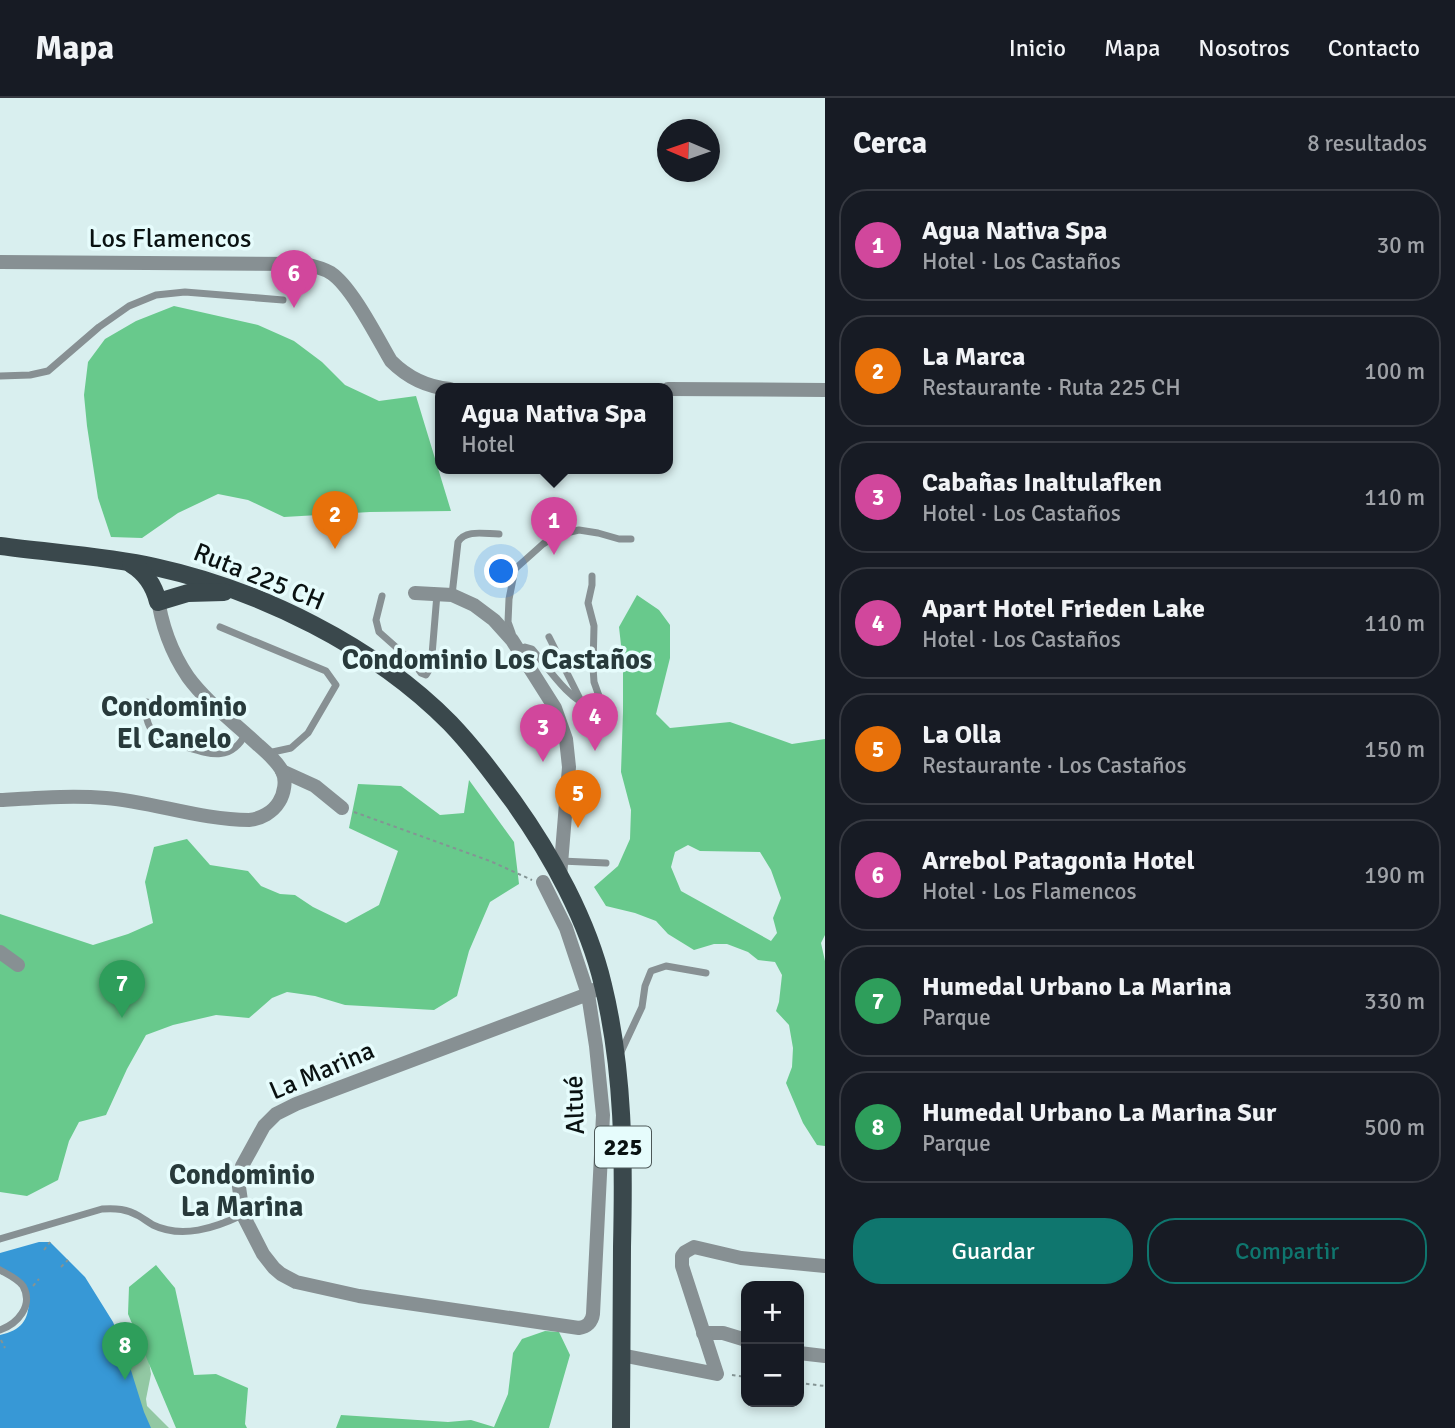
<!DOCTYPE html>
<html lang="es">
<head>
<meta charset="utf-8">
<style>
	body { margin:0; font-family:Signika,sans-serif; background:#20242c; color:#f1f3f6 }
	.controls { position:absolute; right:21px; bottom:21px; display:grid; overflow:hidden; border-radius:14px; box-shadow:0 4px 10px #0003 }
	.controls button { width:63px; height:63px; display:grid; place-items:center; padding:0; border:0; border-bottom:2px solid #363941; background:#171b24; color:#f1f3f6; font:35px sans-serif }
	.compass { position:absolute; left:657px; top:21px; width:63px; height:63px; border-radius:50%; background:#171b24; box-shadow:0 4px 10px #0003; rotate:272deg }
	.you { position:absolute; left:502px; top:474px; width:24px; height:24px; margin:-18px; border:5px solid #fff; border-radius:50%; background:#1a73e8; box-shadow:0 0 0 10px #1a73e833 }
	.badge { display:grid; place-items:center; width:46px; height:46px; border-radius:50%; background:#0f766e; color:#fff; font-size:23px; font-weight:700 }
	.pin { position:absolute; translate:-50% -58px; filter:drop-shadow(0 2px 4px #0008) }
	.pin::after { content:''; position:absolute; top:37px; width:24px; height:21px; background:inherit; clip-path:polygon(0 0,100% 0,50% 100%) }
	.popup { position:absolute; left:435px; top:285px; width:238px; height:91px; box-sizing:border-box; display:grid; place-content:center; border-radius:14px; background:#171b24; filter:drop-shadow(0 2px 5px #0005); font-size:23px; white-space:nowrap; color:#9ea1a6 }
	.popup b { font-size:26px; color:#f1f3f6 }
	.popup::after { content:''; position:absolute; left:50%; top:100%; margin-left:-14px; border:14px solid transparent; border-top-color:#171b24 }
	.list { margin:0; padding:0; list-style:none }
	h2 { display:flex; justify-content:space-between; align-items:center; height:91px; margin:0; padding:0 28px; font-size:30px }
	h2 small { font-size:23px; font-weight:400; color:#9ea1a6 }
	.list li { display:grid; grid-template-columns:46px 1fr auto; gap:21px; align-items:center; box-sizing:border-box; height:112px; margin:0 14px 14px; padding:0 14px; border:2px solid #363941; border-radius:28px }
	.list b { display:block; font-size:26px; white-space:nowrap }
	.list p { margin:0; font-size:23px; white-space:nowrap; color:#9ea1a6 }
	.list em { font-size:23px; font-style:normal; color:#9ea1a6 }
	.actions { display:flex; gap:14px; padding:21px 28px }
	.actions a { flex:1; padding:16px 0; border:2px solid #0f766e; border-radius:28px; text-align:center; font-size:24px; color:#0f766e }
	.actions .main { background:#0f766e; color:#fff }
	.map { position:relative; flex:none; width:825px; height:1330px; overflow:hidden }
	header { display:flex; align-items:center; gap:42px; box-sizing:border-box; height:98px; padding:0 35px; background:#171b24; border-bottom:2px solid #363941 }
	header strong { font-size:33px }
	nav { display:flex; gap:38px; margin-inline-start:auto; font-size:24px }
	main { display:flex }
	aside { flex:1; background:#171b24 }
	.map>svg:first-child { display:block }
	.green { fill:#92c8a3 }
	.forest { fill:#68c98c; fill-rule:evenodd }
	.water { fill:#3798d6 }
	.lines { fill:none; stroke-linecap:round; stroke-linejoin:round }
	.path { stroke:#849494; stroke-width:2; stroke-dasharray:3.5 3.5; stroke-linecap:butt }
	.lane { stroke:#879093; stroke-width:7 }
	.street { stroke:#879093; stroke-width:14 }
	.primary { stroke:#3a484c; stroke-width:18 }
	.labels { text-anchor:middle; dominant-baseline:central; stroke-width:7; stroke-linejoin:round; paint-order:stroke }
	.shield { fill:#e6fcfc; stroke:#4c5858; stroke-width:2 }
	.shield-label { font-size:24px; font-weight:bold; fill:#0a1212 }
	.street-label { font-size:26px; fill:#0a1212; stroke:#e6fcfc }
	.neighbourhood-label { font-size:28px; font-weight:bold; fill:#283a3b; stroke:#e6fcfc }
</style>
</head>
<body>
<header>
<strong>Mapa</strong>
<nav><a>Inicio</a><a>Mapa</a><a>Nosotros</a><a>Contacto</a></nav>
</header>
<main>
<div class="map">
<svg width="825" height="1330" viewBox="0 0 825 1330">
	<rect width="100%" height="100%" fill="#d9efef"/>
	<!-- green -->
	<path class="green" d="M133,1231H135L148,1257L151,1276L146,1301L147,1308L169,1330H58L118,1254Z"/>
	<!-- forest -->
	<g class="forest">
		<path d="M174,208L258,227L294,243L322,264L345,287L379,303L416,298L451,413L370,414L284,419L248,402L218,396L178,415L142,440L111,439L98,400L87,328L84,297L88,264L105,241L136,223Z"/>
		<path d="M637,497L659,512L670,527V560L656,616L670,630L730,624L792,646L825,641V837L821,845L825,863V1048L817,1047L803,1025L786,985L792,969L793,950L789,927L776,913L779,904L782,877L775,864L758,862L748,854L727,846H714L694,852L668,836L656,823L635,815L606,808L594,789L618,768L630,741L631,712L621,674L623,614V565L619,529ZM688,747L700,753L760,754L771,772L781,800L773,820L777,835L771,843L681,793L671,769L675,754Z"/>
		<path d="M469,682L514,744L519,786L490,804L469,853L457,898L434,912L345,907L315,898L287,894L272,900L249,920L216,917L173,927L146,937L127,971L106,1017L79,1024L69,1043L58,1082L27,1098L0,1094V816L93,847L128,836L153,825L145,784L154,749L187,741L210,767L248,773L261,788L280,796L295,797L313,809L346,825L379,807L398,753L349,730L358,686L401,688L440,717L464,715Z"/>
		<path d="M156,1167L175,1190L194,1277L216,1276L248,1290L245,1326L247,1330H176L128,1216L129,1189Z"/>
		<path d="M545,1233L559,1234L570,1257L549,1330H336L341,1317L448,1324L471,1322L494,1329L508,1296L513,1255L522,1241Z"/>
	</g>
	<!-- water -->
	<path class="water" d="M39,1144H50L85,1179L113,1224L124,1250L144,1314L151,1330H0V1237C25,1232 31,1217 28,1194L0,1170V1155Z"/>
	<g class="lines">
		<!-- path -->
		<g class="path">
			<path d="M354,714L490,763L532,782"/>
			<path d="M44,1152L50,1144"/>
			<path d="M61,1169L68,1162"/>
			<path d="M33,1188L39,1181"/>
			<path d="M1,1242L5,1250"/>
			<path d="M732,1277L746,1279"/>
			<path d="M799,1285L825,1288"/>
		</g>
		<!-- lane -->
		<g class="lane">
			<path d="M0,278L30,277L48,273L99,229L129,208L156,197L185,194L283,202"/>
			<path d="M452,497L458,444C466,431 485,436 499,436"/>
			<path d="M382,498L376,522L379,534L414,565L421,575L426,577L431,569L437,496"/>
			<path d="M220,529L326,573L336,587L308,635L291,650L268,655"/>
			<path d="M512,535L508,524L509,501L515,471L543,446L557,437L579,432L598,435L619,441H631"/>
			<path d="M549,539L580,601"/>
			<path d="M519,553L525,549L532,551C546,567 570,604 591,608L597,605L599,598L594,584L593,569L594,528L588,505L592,487V478"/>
			<path d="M147,604C145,615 146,626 154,635C160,643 174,645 183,648C209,656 231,665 246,635"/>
			<path d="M561,763L606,765"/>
			<path d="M620,956L642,909L645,888L651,873L666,868L706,875"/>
			<path d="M0,1141L102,1111C116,1110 127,1111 139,1118C144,1121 148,1124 153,1127C182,1141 215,1130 242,1117"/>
			<path d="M0,1172C7,1176 18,1181 23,1188C34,1208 17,1226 0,1232"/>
		</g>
		<!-- street -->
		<g class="street">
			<path d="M0,164L305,166C314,168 323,170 331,175C352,189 378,241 391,263C408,280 426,289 450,291"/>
			<path d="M668,291L825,292"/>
			<path d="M415,495L452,497L474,507L494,522L512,542L555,610L566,641L569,669L560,778"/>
			<path d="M282,673L315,688L342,710"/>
			<path d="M0,702C35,700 71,697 106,700C154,704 201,722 249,722C261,721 273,714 279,704C284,696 287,682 282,673C277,663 265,653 257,646C234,624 207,605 188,579C171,554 161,526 157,495"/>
			<path d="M543,784L566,830L588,896L596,948L603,1017L593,1216C592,1224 587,1229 579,1230L359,1198L296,1184L281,1176L274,1170L263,1156L243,1117L239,1089L242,1068L264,1028L276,1016L296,1006L588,896L603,887"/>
			<path d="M0,854L18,867"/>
			<path d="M703,1235H723L746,1242"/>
			<path d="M799,1255L825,1258"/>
			<path d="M621,1257L717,1276L682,1168V1158L685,1154L694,1149L741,1160L825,1168"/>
		</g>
		<!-- primary -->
		<g class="primary">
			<path d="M0,448C52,455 104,458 155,469C260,492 374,548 450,625C473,649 493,676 513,703C551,756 588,823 603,887C624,973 624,1061 622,1149C622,1209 621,1270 621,1330"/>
			<path d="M131,466C146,475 154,487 158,504L188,495L224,494"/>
		</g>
	</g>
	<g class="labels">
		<!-- shield labels -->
		<rect class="shield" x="595" y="1028.5" width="56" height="41" rx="5"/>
		<g class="shield-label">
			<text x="623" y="1049">225</text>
		</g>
		<!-- street labels -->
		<g class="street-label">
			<text x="170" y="141">Los Flamencos</text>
			<text transform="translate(259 479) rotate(22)">Ruta 225 CH</text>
			<text transform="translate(322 973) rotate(-23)">La Marina</text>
			<text transform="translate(575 1007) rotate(-92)">Altué</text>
		</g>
		<!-- neighbourhood labels -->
		<g class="neighbourhood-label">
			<text x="497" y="562">Condominio Los Castaños</text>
			<text x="174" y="609">Condominio<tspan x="174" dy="32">El Canelo</tspan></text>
			<text x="242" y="1077">Condominio<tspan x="242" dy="32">La Marina</tspan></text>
		</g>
	</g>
</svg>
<div class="controls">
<button>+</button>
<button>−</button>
</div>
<svg class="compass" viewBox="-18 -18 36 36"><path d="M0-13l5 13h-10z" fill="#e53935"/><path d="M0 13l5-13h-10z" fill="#9ea1a6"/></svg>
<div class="you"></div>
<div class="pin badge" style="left:554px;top:457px;background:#d1479c">1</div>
<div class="popup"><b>Agua Nativa Spa</b>Hotel</div>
<div class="pin badge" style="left:335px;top:451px;background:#e8710a">2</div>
<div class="pin badge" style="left:543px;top:664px;background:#d1479c">3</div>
<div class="pin badge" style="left:595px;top:653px;background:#d1479c">4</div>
<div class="pin badge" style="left:578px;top:730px;background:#e8710a">5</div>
<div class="pin badge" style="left:294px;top:210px;background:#d1479c">6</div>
<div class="pin badge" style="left:122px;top:920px;background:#2e9e5b">7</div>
<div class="pin badge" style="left:125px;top:1282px;background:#2e9e5b">8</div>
</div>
<aside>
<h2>Cerca<small>8 resultados</small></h2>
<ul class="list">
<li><span class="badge" style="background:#d1479c">1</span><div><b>Agua Nativa Spa</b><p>Hotel · Los Castaños</p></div><em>30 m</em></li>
<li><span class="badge" style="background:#e8710a">2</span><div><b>La Marca</b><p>Restaurante · Ruta 225 CH</p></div><em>100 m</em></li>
<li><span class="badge" style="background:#d1479c">3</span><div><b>Cabañas Inaltulafken</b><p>Hotel · Los Castaños</p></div><em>110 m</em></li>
<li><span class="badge" style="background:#d1479c">4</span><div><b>Apart Hotel Frieden Lake</b><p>Hotel · Los Castaños</p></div><em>110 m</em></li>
<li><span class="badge" style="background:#e8710a">5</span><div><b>La Olla</b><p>Restaurante · Los Castaños</p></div><em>150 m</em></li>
<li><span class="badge" style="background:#d1479c">6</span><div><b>Arrebol Patagonia Hotel</b><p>Hotel · Los Flamencos</p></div><em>190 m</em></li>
<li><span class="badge" style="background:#2e9e5b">7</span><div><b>Humedal Urbano La Marina</b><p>Parque</p></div><em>330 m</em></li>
<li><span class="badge" style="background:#2e9e5b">8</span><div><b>Humedal Urbano La Marina Sur</b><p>Parque</p></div><em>500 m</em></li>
</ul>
<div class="actions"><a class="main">Guardar</a><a>Compartir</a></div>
</aside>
</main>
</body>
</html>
